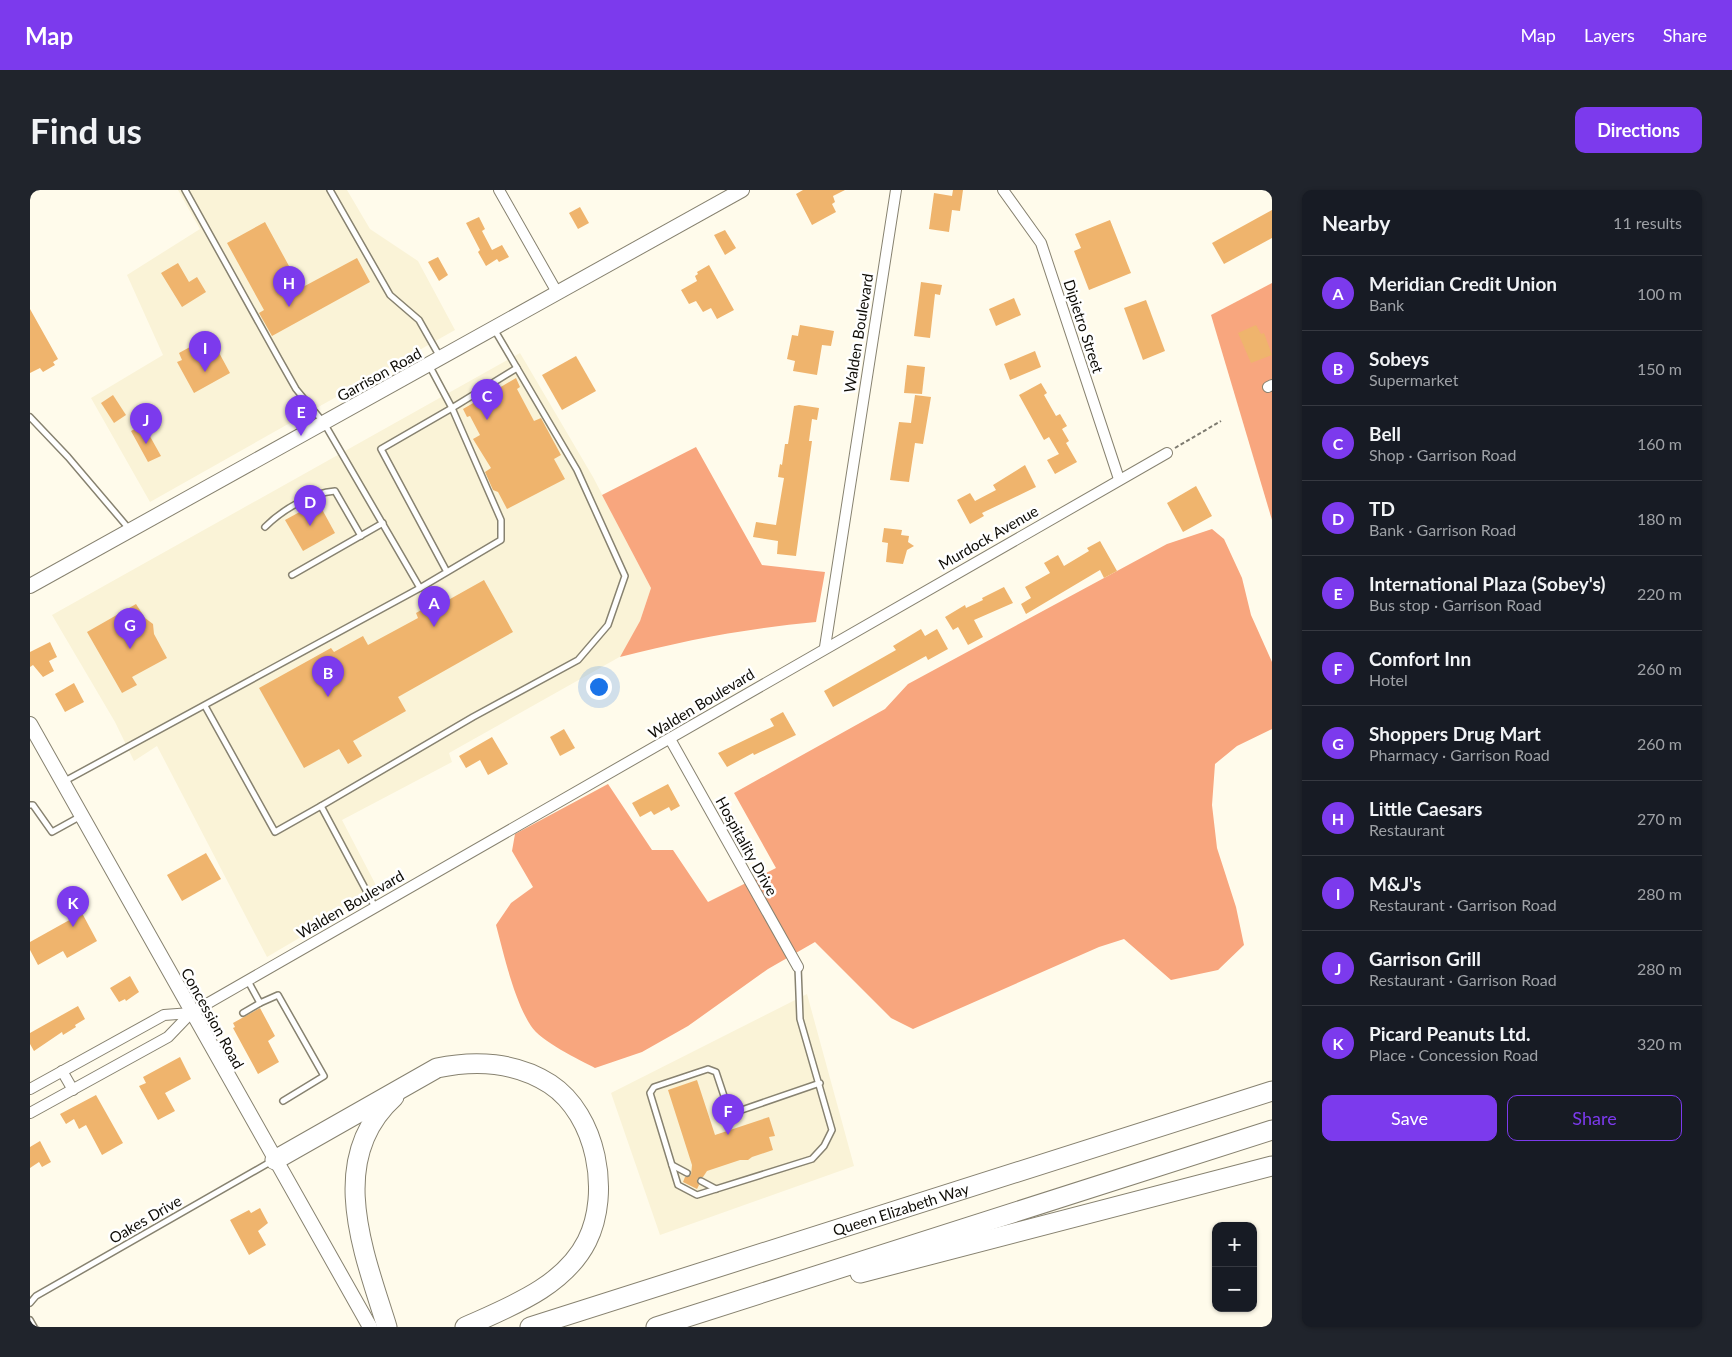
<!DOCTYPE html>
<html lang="en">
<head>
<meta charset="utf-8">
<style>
	body { margin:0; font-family:Lato,sans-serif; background:#20242c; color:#f1f3f6 }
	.controls { position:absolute; right:15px; bottom:15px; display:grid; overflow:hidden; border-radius:10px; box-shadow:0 1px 4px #0004 }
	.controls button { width:45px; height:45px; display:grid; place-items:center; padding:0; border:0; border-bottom:1px solid #363941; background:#171b24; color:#f1f3f6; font:25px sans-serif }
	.you { position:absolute; left:568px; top:496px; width:18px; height:18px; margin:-12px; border:4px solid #fff; border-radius:50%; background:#1a73e8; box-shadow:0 0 0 8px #1a73e833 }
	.badge { display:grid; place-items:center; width:32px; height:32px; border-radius:50%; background:#7c3aed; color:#fff; font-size:16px; font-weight:700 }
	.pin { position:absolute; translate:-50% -41px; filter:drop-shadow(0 1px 2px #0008) }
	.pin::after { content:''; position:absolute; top:26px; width:18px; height:15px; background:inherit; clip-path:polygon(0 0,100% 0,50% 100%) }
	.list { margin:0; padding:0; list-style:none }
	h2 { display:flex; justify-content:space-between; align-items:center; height:65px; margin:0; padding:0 20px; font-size:21px }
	h2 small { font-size:16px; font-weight:400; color:#9ea1a6 }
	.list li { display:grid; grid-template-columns:32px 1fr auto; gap:15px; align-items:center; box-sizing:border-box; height:75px; padding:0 20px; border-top:1px solid #363941 }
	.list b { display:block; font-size:19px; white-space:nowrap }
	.list p { margin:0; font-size:16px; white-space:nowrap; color:#9ea1a6 }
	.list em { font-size:16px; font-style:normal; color:#9ea1a6 }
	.actions { display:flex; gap:10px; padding:15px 20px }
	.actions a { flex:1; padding:11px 0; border:1px solid #7c3aed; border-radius:10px; text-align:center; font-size:18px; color:#7c3aed }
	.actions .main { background:#7c3aed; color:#fff }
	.map { position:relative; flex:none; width:1242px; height:1137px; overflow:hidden; border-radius:10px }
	header { display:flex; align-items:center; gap:30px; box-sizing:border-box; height:70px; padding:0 25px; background:#7c3aed; color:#fff }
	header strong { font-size:24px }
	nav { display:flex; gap:28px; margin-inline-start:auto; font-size:18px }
	.intro { display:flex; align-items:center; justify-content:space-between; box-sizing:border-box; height:120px; padding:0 30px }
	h1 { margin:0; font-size:35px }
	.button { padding:12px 22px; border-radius:10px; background:#7c3aed; color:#fff; font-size:18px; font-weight:700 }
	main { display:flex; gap:30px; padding:0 30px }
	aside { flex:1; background:#171b24; border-radius:10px; box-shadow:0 1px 4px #0004 }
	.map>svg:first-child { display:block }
	.built { fill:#faf3d7 }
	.forest { fill:#f8a67e }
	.building { fill:#efb46d }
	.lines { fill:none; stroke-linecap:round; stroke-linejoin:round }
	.lane-casing { stroke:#878270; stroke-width:8 }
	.street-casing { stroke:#878270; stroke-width:12 }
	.secondary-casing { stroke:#878270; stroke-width:16 }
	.highway-casing { stroke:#878270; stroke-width:21 }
	.path { stroke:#7e7b70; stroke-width:2; stroke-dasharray:4 2.5; stroke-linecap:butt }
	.lane { stroke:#fff; stroke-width:5 }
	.street { stroke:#fff; stroke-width:10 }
	.secondary { stroke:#fff; stroke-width:14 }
	.highway { stroke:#fff; stroke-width:19 }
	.labels { text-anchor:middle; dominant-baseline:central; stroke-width:5; stroke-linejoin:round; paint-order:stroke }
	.street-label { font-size:15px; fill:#0e0c06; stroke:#fff }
</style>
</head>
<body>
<header>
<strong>Map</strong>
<nav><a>Map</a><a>Layers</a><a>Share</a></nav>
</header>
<div class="intro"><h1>Find us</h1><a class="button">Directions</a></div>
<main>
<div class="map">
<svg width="1242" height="1137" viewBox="0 0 1242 1137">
	<rect width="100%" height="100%" fill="#fffbeb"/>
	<!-- built -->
	<g class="built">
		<path d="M148,0H317L340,39L388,71L425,140L120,312L61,208L133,165L97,85L170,39Z"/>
		<path d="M490,163L563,287L621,398L610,431L593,465L419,563L422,572L312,630L349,701L237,767L127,556L104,571L85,532L22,425Z"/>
		<path d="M777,804L824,976L630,1045L581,903Z"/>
	</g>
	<!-- forest -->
	<g class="forest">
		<path d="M1242,93V330L1181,125Z"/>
		<path d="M666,257L732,375L795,382L786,432C719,438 655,450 590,467L610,431L621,398L572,305Z"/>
		<path d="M1182,339L1194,349L1212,388L1221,425L1242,472V539L1207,556L1185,574L1182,615L1187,658L1206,717L1214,755L1188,780L1141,790L1094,749L1069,757L883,839L861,828L785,752L738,779L658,836L612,862L565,878C550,870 510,851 501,836C484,810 474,765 466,735L481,713L503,697L482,661L485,644L578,594L622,660H643L678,712L746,678L704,603L855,519L878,494L1137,354Z"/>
	</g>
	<!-- building -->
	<g class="building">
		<path d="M773,0H815L803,6L805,12L802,14L806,22L782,35L766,4Z"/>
		<path d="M923,0H933L930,21L922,20L919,42L899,39L904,3L922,6Z"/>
		<path d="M550,17L559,33L548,39L539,23Z"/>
		<path d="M1242,20V48L1194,74L1182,53Z"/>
		<path d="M449,27L455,39L452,41L462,60L472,55L479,67L469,72L467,69L456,76L448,62L450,60L436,33Z"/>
		<path d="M1080,30L1101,83L1059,100L1044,61L1051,58L1045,44Z"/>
		<path d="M235,32L271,98L327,68L340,92L242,146L229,123L234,120L197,53Z"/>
		<path d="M695,40L706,58L695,65L684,45Z"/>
		<path d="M408,67L418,85L409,91L398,72Z"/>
		<path d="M148,73L159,92L167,87L176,102L152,117L131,83Z"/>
		<path d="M679,75L704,120L687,129L681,118L673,122L666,111L659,114L651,100L667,91L665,86L668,84L667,82Z"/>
		<path d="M891,92L912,95L910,105L905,104L900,148L884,146Z"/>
		<path d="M984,108L991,125L966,136L959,119Z"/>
		<path d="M1116,110L1135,161L1113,170L1094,118Z"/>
		<path d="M0,119L28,169L23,172L25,175L13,182L10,178L0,183Z"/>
		<path d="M770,135L804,141L801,156L792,155L787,185L763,181L765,171L757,169L762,145L768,146Z"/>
		<path d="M1226,135L1231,144L1234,143L1242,165L1221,173L1208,143Z"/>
		<path d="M180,146L200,183L164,203L147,172L152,170L149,163Z"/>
		<path d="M1005,161L1011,177L980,190L974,174Z"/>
		<path d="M546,166L566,201L532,220L512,185Z"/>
		<path d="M877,175L895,177L892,204L874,203Z"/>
		<path d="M486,188L490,197L487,199L504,231L511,228L531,265L524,269L535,289L477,319L468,302L463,300L455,282L461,278L443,249L450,245L440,226L437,227L433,219Z"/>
		<path d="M1011,193L1017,203L1014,205L1026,226L1030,224L1037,236L1032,239L1039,251L1036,253L1047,272L1025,284L1017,270L1029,264L1019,247L1014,250L989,205Z"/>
		<path d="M83,205L96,225L84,233L71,213Z"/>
		<path d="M885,205L901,207L893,254L885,253L879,292L860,290L869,232L881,233Z"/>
		<path d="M769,215L789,218L787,230L782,229L779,251H782L766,366L747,364L748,351L723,347L726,332L746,335L754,288L748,287L750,274L752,275L755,254H758L764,216Z"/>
		<path d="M110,236L114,243L117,241L131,266L118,272L101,241Z"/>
		<path d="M995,275L1006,297L952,323L954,326L940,334L927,310L940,303L945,311L966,300L963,295Z"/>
		<path d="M1166,296L1182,326L1153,342L1137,313Z"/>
		<path d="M288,312L305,343L273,361L255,330Z"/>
		<path d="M854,338L872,340L871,345L879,346L878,352L884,356L877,360L873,374L856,372L858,353L852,352Z"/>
		<path d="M1070,351L1087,381L1074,388L1070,380L996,424L991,414L1001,408L995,397L1020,383L1014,373L1028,365L1034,376L1059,361L1057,358Z"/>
		<path d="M454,390L483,442L368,507L376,521L323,551L332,566L318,574L309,559L274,578L229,498L301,458L304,462L333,446L338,455L388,428L386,423L402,414L404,418Z"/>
		<path d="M974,397L983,413L944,430L953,447L938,455L928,437L923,440L915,427L935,415L936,418L953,410L952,408Z"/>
		<path d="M106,414L115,428L123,434L124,444L137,468L102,487L107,495L92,503L57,442Z"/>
		<path d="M891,439L895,446L907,439L918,459L898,470L896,466L803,517L794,501L866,460L863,456Z"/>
		<path d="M20,452L27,467L19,471L24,481L13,487L3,475L0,477V462Z"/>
		<path d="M44,493L54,512L35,522L25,504Z"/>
		<path d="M753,522L766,545L724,565L723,563L697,577L688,563L744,536L740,529Z"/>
		<path d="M534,539L545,558L530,566L520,547Z"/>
		<path d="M462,547L478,574L458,585L450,570L436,578L429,566Z"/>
		<path d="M638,594L650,616L641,621L639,617L624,625L621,621L610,627L602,613Z"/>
		<path d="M176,663L191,689L152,711L137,685Z"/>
		<path d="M52,723L67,751L37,768L33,761L8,775L0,760V752Z"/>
		<path d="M100,786L109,802L96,811L95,809L89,812L80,798Z"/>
		<path d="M48,816L55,829L45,835L46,837L33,845L32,842L4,861L0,854V843Z"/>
		<path d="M230,818L245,846L238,851L249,872L228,884L203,838L205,837L203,833Z"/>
		<path d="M150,867L161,889L135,903L145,921L128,930L109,896L116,893L113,887Z"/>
		<path d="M667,890L685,945L739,927L745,946L739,947L743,960L722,967L718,970H710L677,981L673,987L667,989L669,995L667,999L653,992L655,987L661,985L662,975L638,900Z"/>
		<path d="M66,905L93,953L72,965L56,935L49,939L44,929L36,934L30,924Z"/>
		<path d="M10,951L21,972L12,977L9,972L0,978V957Z"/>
		<path d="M230,1018L238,1033L228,1041L236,1055L219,1065L200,1030L219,1020L221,1023Z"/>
	</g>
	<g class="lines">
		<!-- lane casing -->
		<g class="lane-casing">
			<g id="lane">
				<path d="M300,0L360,105L389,130L410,167"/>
				<path d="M399,175L422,218L487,178"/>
				<path d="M0,227L38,267L100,340"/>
				<path d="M235,337C253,319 281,303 305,301L331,346"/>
				<path d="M262,385L353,333"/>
				<path d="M390,398L471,350V330L422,218L351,259L417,382"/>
				<path d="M175,516L245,642L291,616L345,717"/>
				<path d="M33,592L390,398L294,233L266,199L249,169L155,0"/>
				<path d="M0,615H3L22,642L51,626"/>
				<path d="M291,616L443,527L548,470L578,435L595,386L547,280L464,139"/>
				<path d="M768,777L770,829L802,940L794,956L782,969L667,1005L648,995L620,903L624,897L678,879L686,882L700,924L790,893"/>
				<path d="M218,791L230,813L248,805L294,886L253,911"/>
				<path d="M213,823L230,813"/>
				<path d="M642,975L657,983"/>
				<path d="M671,991L686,999"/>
				<path d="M0,1113L6,1106L242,971"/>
				<path d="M0,1130L4,1137"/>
			</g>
		</g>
		<!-- street casing -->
		<g class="street-casing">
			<g id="street">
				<path d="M469,0L528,104"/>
				<path d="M973,0L1011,53L1089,289"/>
				<path d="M1238,197L1242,195"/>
				<path d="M795,457L866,0"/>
				<path d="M640,549L768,777"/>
				<path d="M32,881L43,900"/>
				<path d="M0,899L134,825L161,823"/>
				<path d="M0,923L138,847L161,823L1137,263"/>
			</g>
		</g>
		<!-- secondary casing -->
		<g class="secondary-casing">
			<g id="secondary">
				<path d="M0,396L712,0"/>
				<path d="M0,534L340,1137"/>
			</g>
		</g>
		<!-- highway casing -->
		<g class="highway-casing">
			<g id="highway">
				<path d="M245,970L407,878C445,870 486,872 520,894C567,925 581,1003 557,1051C534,1097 479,1117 435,1137"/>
				<path d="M830,1083L1242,976"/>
				<path d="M357,1137C334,1063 295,969 364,907"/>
				<path id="s1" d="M500,1137L1242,901"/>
				<path d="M626,1137L1242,940"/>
			</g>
		</g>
		<!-- path -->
		<path class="path" d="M1145,258L1191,231"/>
		<!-- lane -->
		<use href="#lane" class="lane"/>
		<!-- street -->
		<use href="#street" class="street"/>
		<!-- secondary -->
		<use href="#secondary" class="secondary"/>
		<!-- highway -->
		<use href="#highway" class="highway"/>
	</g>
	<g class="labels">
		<!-- street labels -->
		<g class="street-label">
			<text transform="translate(1054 136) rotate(72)">Dipietro Street</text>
			<text transform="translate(828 143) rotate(-81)">Walden Boulevard</text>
			<text transform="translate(349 184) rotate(-29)">Garrison Road</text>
			<text transform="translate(958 347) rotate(-30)">Murdock Avenue</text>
			<text transform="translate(671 513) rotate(-31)">Walden Boulevard</text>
			<text transform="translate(717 656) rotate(61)">Hospitality Drive</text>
			<text transform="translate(320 714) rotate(-30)">Walden Boulevard</text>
			<text transform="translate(183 828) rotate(61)">Concession Road</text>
			<text stroke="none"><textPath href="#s1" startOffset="389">Queen Elizabeth Way</textPath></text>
			<text transform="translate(115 1029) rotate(-30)">Oakes Drive</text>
		</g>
	</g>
</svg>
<div class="controls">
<button>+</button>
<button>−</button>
</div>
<div class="you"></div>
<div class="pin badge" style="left:404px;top:437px">A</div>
<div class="pin badge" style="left:298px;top:507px">B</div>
<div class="pin badge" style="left:457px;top:230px">C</div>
<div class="pin badge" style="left:280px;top:336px">D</div>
<div class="pin badge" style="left:271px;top:246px">E</div>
<div class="pin badge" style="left:698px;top:945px">F</div>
<div class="pin badge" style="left:100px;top:459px">G</div>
<div class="pin badge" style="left:259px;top:117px">H</div>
<div class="pin badge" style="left:175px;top:182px">I</div>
<div class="pin badge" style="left:116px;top:254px">J</div>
<div class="pin badge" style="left:43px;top:737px">K</div>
</div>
<aside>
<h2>Nearby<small>11 results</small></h2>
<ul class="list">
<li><span class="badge">A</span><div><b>Meridian Credit Union</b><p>Bank</p></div><em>100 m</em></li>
<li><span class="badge">B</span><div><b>Sobeys</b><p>Supermarket</p></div><em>150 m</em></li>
<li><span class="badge">C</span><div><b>Bell</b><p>Shop · Garrison Road</p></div><em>160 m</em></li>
<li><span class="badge">D</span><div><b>TD</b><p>Bank · Garrison Road</p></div><em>180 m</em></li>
<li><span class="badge">E</span><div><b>International Plaza (Sobey's)</b><p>Bus stop · Garrison Road</p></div><em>220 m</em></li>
<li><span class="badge">F</span><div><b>Comfort Inn</b><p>Hotel</p></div><em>260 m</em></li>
<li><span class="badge">G</span><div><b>Shoppers Drug Mart</b><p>Pharmacy · Garrison Road</p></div><em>260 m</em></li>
<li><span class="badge">H</span><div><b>Little Caesars</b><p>Restaurant</p></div><em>270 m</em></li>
<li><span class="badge">I</span><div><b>M&amp;J's</b><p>Restaurant · Garrison Road</p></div><em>280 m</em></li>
<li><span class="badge">J</span><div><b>Garrison Grill</b><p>Restaurant · Garrison Road</p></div><em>280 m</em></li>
<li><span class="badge">K</span><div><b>Picard Peanuts Ltd.</b><p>Place · Concession Road</p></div><em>320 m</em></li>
</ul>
<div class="actions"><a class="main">Save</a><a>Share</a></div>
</aside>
</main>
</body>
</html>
